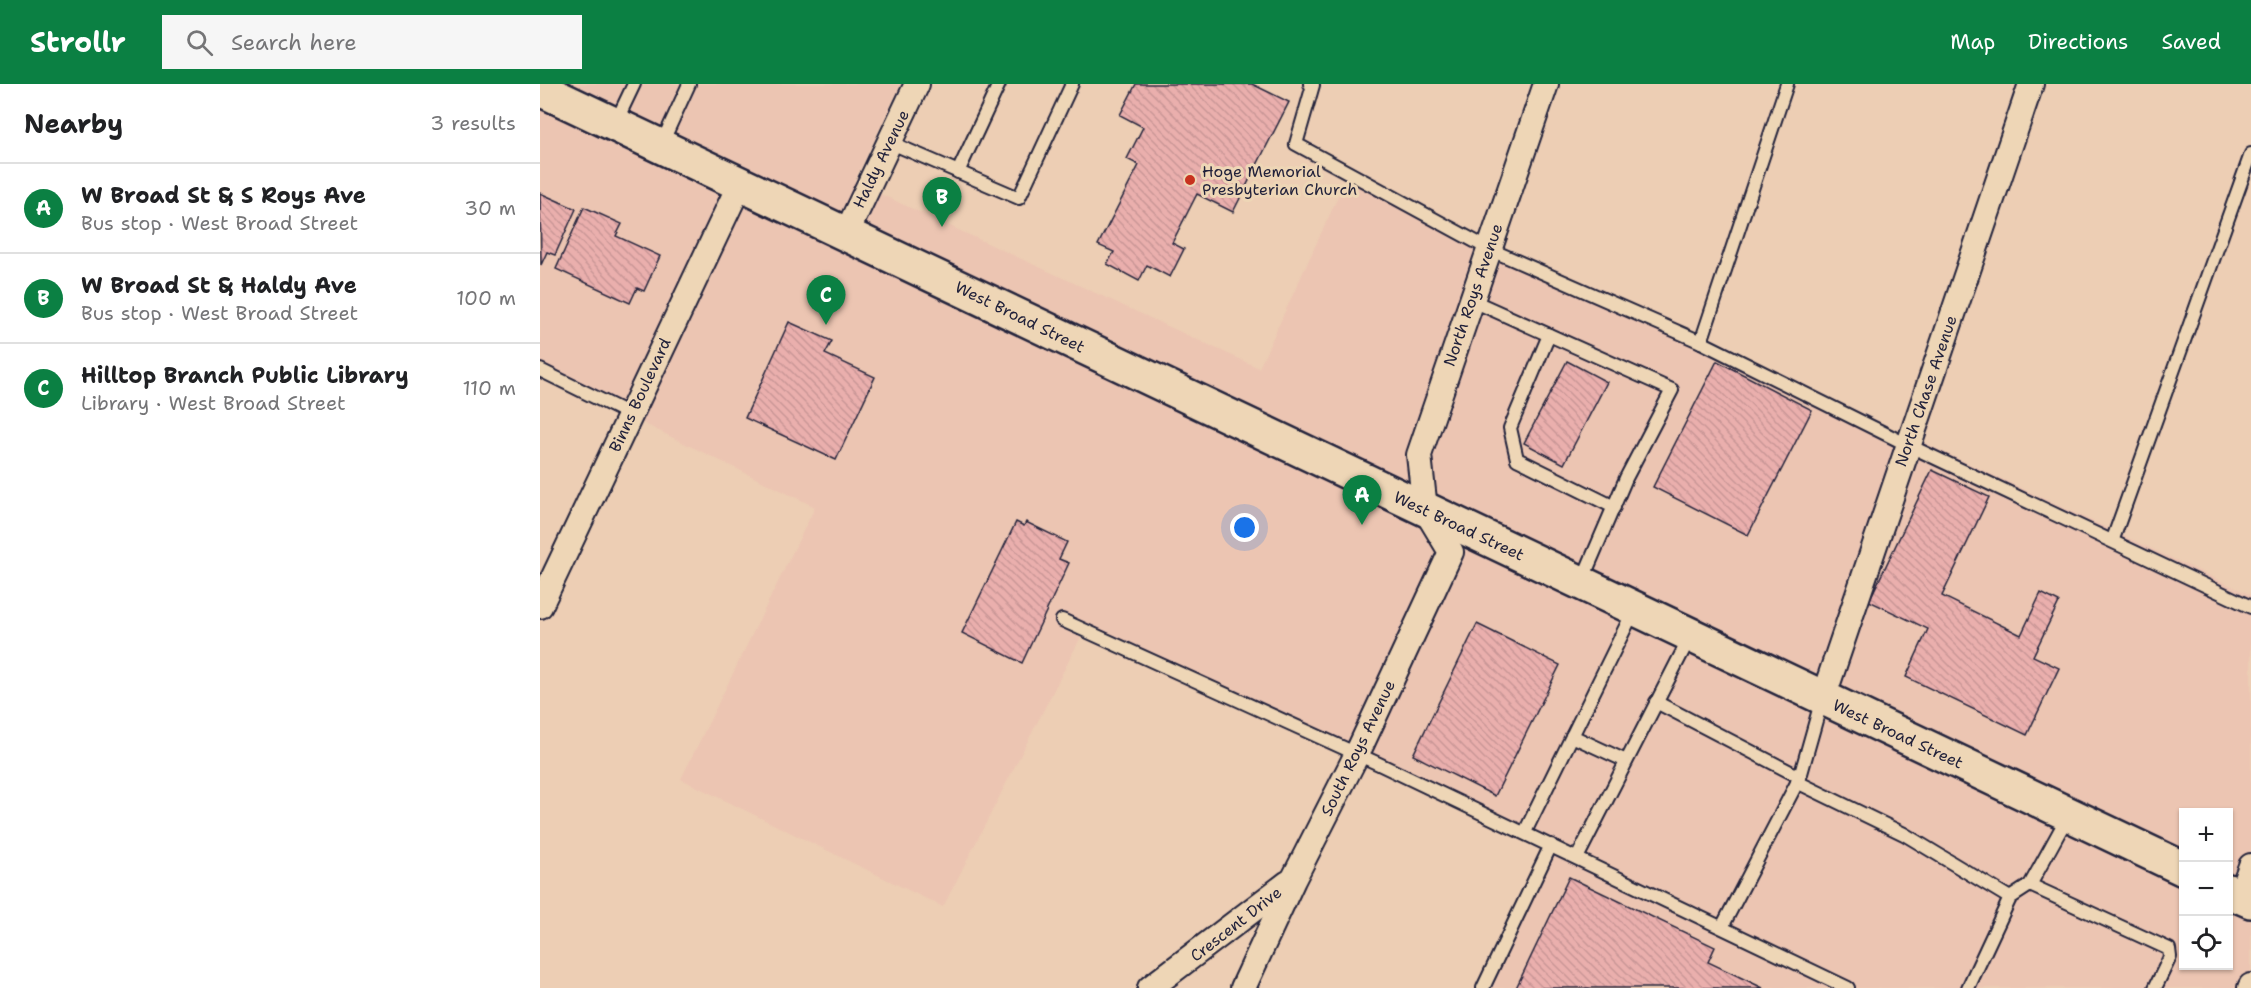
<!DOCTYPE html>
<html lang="en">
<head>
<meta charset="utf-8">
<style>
	body { margin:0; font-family:"Shantell Sans",sans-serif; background:#f6f6f6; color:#202124 }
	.controls { position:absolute; right:18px; bottom:18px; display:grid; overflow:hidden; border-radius:0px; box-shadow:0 2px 4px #0004 }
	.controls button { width:54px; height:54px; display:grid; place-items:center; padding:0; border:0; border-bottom:2px solid #e0e0e0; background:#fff; color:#202124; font:30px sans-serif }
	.you { position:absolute; left:705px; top:444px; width:21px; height:21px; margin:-15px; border:4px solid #fff; border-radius:50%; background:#1a73e8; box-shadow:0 0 0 9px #1a73e833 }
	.badge { display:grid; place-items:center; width:39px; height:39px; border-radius:50%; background:#0b8043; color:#fff; font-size:20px; font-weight:700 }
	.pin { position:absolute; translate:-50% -50px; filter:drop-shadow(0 2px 3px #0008) }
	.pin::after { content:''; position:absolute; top:32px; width:21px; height:18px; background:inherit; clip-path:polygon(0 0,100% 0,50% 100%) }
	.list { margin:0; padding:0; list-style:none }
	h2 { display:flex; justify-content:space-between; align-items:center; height:78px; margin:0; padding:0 24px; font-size:26px }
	h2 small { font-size:20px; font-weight:400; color:#757577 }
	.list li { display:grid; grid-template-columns:39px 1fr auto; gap:18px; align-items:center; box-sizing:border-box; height:90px; padding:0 24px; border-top:2px solid #e0e0e0 }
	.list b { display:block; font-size:22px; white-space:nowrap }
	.list p { margin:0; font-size:20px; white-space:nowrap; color:#757577 }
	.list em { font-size:20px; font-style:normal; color:#757577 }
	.icon { flex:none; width:33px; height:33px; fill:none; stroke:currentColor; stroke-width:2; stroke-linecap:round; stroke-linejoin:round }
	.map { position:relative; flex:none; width:1711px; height:904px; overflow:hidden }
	header { display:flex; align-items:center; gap:36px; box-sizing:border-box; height:84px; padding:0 30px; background:#0b8043; color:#fff }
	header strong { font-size:28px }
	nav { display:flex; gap:33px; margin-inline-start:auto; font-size:21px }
	.search { width:420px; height:54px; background:#f6f6f6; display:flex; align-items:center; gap:15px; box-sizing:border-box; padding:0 21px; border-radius:0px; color:#757577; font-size:22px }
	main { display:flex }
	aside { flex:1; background:#fff }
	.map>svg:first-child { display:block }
	.built { fill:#ecc5b2; fill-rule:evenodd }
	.building { fill:url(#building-back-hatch); stroke:#22223b; stroke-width:1.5 }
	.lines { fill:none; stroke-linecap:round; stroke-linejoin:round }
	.service-casing { stroke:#22223b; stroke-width:16 }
	.minor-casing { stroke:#22223b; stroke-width:28 }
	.primary-casing { stroke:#22223b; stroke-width:38 }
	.service { stroke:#eed6b6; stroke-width:12 }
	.minor { stroke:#eed6b6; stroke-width:24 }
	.primary { stroke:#eed6b6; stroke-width:33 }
	.poi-dot { fill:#c8321e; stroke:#eed6b6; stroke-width:2 }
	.labels { text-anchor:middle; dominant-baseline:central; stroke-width:6; stroke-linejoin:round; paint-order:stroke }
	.street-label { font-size:16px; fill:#22223b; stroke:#eed6b6 }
	.poi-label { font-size:16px; fill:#22223b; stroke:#eed6b6; text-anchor:start }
</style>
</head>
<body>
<header>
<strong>Strollr</strong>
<div class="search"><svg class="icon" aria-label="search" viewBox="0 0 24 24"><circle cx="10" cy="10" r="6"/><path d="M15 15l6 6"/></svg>Search here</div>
<nav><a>Map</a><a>Directions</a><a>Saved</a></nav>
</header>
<main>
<aside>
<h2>Nearby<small>3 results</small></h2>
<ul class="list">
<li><span class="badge">A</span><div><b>W Broad St &amp; S Roys Ave</b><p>Bus stop · West Broad Street</p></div><em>30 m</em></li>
<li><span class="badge">B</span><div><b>W Broad St &amp; Haldy Ave</b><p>Bus stop · West Broad Street</p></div><em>100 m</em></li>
<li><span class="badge">C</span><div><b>Hilltop Branch Public Library</b><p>Library · West Broad Street</p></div><em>110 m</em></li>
</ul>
</aside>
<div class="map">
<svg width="1711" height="904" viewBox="0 0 1711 904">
	<defs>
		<pattern id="building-back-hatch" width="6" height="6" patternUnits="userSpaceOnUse" patternTransform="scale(1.5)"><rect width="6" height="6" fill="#eaafad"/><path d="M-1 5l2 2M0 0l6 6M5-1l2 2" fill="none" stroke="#c89696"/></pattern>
	</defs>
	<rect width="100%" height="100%" fill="#edceb4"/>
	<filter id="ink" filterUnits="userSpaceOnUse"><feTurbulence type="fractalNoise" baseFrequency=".0167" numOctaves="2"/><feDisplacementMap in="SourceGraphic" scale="12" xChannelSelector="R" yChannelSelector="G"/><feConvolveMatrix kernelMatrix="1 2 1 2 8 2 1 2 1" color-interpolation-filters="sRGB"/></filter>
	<g filter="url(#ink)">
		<!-- built -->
		<path class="built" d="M0,0H361L314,98L719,284L808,91L1711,511V904H941L1009,768L545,545L403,823L141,695L275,423L0,289ZM1644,728H1688V882H1644Z"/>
		<!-- building -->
		<g class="building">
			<path d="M596,0H712L749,18L693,128L657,110L632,159L644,165L630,193L607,181L599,197L567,180L574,168L558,161L599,81L587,75L603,43L580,31Z"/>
			<path d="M0,109L36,125L15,171L7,168L1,181Z"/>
			<path d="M44,123L82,140L76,152L120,172L104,207L97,204L90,219L16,185Z"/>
			<path d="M249,238L292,257L285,270L335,293L296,376L205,334Z"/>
			<path d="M1027,277L1067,298L1024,380L984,359Z"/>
			<path d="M1177,277L1272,326L1208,451L1113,403Z"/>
			<path d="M1392,386L1449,413L1402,512L1481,551L1501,509L1519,518L1493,572L1519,584L1487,651L1366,593L1388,545L1329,517Z"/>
			<path d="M476,438L484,442L486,438L527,458L519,475L529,479L482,579L422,549Z"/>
			<path d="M937,540L1020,581L955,712L873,671Z"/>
			<path d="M1029,793L1175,863L1168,878L1223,904H976Z"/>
		</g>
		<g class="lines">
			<!-- service casing -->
			<g class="service-casing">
				<g id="service">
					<path d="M770,0L773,1L756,60L949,165L1161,258L1368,361L1711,523"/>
					<path d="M75,40L94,0"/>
					<path d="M349,58L479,114L532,0"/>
					<path d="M121,61L149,0"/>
					<path d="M418,88L459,0"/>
					<path d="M931,216L1132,306L1086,394L1041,499"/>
					<path d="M1009,251L970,344L977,375L1074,423"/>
					<path d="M1161,258L1247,0"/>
					<path d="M0,286L91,331"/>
					<path d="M1573,455L1711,70"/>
					<path d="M522,536L839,680L1308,904"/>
					<path d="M1116,618L1260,693"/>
					<path d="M1032,652L1086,677"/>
					<path d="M1257,698L1364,750L1470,814"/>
					<path d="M985,748L1094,526"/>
					<path d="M1037,774L1150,553"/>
					<path d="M1490,801L1629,865L1630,873L1615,904"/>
					<path d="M1182,843L1260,693L1282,615"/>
					<path d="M943,904L1011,761"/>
					<path d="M1428,904L1470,814L1490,801L1528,732"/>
				</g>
			</g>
			<!-- minor casing -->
			<g class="minor-casing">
				<g id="minor">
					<path d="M306,150L377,0"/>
					<path d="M0,522L200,100"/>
					<path d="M1283,614L1491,0"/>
					<path d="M1700,812L1711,782"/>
					<path d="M610,904L748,799"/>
					<path d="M703,904L753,796L817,670L911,468L885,425L879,371L1006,0"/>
					<path d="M1710,904L1711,902"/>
				</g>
			</g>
			<!-- primary casing -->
			<g class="primary-casing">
				<g id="primary">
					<path d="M0,5L1644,785"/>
					<path d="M1688,807L1711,817"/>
				</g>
			</g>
			<!-- service -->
			<use href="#service" class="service"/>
			<!-- minor -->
			<use href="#minor" class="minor"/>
			<!-- primary -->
			<use href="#primary" class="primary"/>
		</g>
	</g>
	<!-- markers -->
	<circle class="poi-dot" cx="650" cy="96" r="6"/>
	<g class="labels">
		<!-- street labels -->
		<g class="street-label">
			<text transform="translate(341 75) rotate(-64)">Haldy Avenue</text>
			<text transform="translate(933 211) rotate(-71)">North Roys Avenue</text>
			<text transform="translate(480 233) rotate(26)">West Broad Street</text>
			<text transform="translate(1386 307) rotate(-71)">North Chase Avenue</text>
			<text transform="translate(100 311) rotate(-65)">Binns Boulevard</text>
			<text transform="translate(919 442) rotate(25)">West Broad Street</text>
			<text transform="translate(1358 650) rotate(25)">West Broad Street</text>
			<text transform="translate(818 664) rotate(-64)">South Roys Avenue</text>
			<text transform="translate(696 840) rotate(-38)">Crescent Drive</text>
		</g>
		<!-- poi labels -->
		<g class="poi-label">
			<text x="662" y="87">Hoge Memorial<tspan x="662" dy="18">Presbyterian Church</tspan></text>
		</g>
	</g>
</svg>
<div class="controls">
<button>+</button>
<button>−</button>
<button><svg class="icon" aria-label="locate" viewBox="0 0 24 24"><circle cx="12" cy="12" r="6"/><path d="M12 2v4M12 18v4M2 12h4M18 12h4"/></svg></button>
</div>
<div class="you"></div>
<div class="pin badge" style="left:822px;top:441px">A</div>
<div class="pin badge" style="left:402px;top:143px">B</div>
<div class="pin badge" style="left:286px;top:241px">C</div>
</div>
</main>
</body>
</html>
